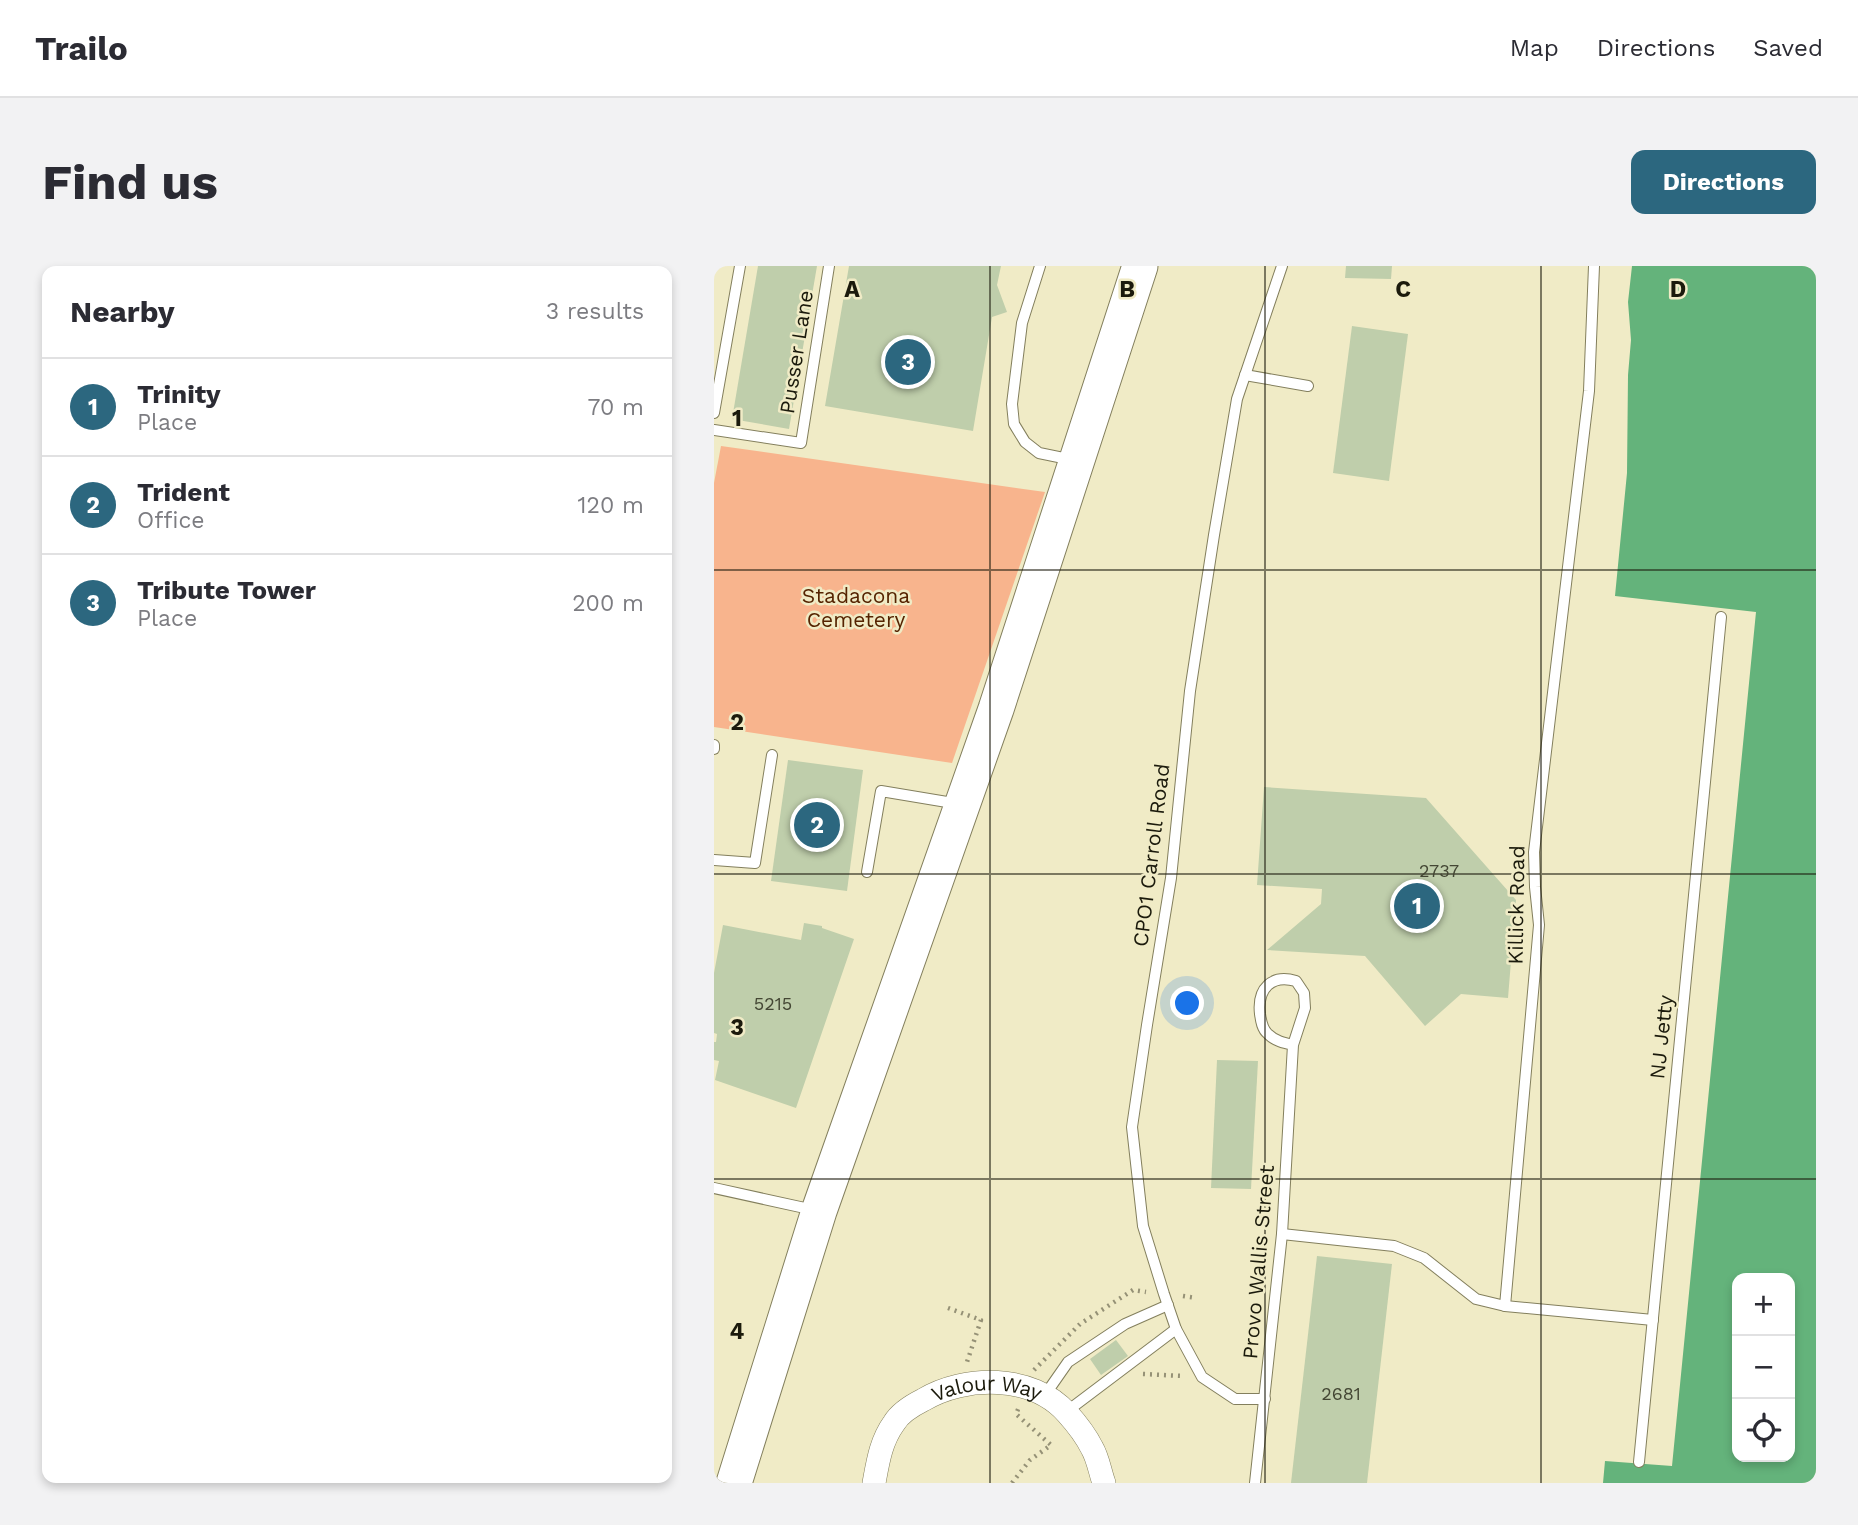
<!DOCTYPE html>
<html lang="en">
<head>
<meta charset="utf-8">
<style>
	body { margin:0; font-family:"Work Sans",sans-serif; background:#f2f2f3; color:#2b2b33 }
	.controls { position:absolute; right:21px; bottom:21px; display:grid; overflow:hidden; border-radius:14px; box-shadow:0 4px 10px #0003 }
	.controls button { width:63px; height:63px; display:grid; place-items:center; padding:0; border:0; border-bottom:2px solid #e1e1e2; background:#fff; color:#2b2b33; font:35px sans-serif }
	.you { position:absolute; left:474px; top:738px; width:24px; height:24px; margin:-18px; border:5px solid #fff; border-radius:50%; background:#1a73e8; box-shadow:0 0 0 10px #1a73e833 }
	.badge { display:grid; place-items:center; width:46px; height:46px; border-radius:50%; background:#2c677f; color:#fff; font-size:23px; font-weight:700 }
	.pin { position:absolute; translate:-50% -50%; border:4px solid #fff; box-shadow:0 2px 7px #0006 }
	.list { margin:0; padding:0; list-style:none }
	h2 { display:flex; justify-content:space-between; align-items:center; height:91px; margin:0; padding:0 28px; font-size:30px }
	h2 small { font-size:23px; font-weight:400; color:#7c7c81 }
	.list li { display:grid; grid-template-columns:46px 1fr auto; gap:21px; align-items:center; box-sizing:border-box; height:98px; padding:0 28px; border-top:2px solid #e1e1e2 }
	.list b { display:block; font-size:26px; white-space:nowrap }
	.list p { margin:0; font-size:23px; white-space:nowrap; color:#7c7c81 }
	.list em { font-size:23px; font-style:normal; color:#7c7c81 }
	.icon { flex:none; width:38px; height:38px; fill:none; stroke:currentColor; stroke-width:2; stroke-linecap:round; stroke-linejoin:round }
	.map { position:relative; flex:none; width:1102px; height:1217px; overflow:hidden; border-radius:14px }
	header { display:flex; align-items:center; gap:42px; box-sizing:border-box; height:98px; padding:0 35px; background:#fff; border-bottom:2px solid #e1e1e2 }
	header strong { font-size:33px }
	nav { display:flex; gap:38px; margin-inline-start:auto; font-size:24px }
	.intro { display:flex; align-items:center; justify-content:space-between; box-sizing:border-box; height:168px; padding:0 42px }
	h1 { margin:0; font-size:49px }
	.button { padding:18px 32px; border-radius:14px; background:#2c677f; color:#fff; font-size:24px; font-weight:700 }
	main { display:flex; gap:42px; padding:0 42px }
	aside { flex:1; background:#fff; border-radius:14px; box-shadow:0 4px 10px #0003 }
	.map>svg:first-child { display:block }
	.green { fill:#f8b48d }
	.water { fill:#64b37b; fill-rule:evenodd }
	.building { fill:#bfceab }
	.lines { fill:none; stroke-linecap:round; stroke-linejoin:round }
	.lane-casing { stroke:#837f5d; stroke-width:12 }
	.street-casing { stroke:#837f5d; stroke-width:24 }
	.primary-casing { stroke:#837f5d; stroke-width:37 }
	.path { stroke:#959176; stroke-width:4.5; stroke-dasharray:2 5; stroke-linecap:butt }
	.lane { stroke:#fff; stroke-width:10 }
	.street { stroke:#fff; stroke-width:23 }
	.primary { stroke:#fff; stroke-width:35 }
	.grid { fill:none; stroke:#1b1a0c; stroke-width:2; stroke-opacity:0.55 }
	.labels { text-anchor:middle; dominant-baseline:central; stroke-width:5; stroke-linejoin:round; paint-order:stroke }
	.number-label { font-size:18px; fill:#444734 }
	.street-label { font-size:21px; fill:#1b1a0c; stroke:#f0ebc6 }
	.park-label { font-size:21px; fill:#552300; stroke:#f0ebc6 }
	.grid-label { font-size:23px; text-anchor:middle; font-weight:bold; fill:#1b1a0c; stroke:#f0ebc6; stroke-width:5; stroke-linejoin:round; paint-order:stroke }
</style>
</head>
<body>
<header>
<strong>Trailo</strong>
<nav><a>Map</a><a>Directions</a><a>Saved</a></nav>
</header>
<div class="intro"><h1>Find us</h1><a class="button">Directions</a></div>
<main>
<aside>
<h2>Nearby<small>3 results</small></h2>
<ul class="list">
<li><span class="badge">1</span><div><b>Trinity</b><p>Place</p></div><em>70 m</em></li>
<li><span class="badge">2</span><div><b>Trident</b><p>Office</p></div><em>120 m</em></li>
<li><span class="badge">3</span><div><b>Tribute Tower</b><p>Place</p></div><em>200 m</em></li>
</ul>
</aside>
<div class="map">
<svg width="1102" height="1217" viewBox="0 0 1102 1217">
	<rect width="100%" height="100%" fill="#f0ebc6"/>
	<!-- green -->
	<path class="green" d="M7,180L331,226L238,497L0,461V217Z"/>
	<!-- water -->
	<path class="water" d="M918,0H1102V1217H889L891,1195L958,1200L1042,346L901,330L913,207L914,109L917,74L914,36ZM1023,1012H1076V1191H1023Z"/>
	<!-- building -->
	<g class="building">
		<path d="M44,0H103L75,163L18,153Z"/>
		<path d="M135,0H287L283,19L293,46L278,51L259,165L111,140Z"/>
		<path d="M632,0H678L677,13L631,12Z"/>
		<path d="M638,60L694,68L675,215L619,207Z"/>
		<path d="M74,494L149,504L133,625L57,615Z"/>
		<path d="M550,521L712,532L802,634L794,732L747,728L711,760L651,690L553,684L607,638L608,623L543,619Z"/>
		<path d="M90,657L108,660V662L140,673L82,842L1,814L5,795L0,794V776H2L3,768L0,767V707L9,659L87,674Z"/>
		<path d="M503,794L544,795L537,923L497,922Z"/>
		<path d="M603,990L678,998L653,1217H577Z"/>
		<path d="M402,1074L414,1090L387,1109L376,1093Z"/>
	</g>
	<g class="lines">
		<!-- lane casing -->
		<g class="lane-casing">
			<g id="lane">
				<path d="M326,0L308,57L298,138L300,158L311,176L325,187L359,194"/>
				<path d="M531,109L594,120"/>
				<path d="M0,147L26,0"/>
				<path d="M0,164L87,177L115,0"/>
				<path d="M0,483V479"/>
				<path d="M0,594L41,597L58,489"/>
				<path d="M153,606L167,525L245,538"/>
				<path d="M0,922L100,944"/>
				<path d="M568,968L680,980L710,992L762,1033L791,1040L825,659L821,621L820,586L875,125L880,0"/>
				<path d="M791,1040L939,1054"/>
				<path d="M331,1129L354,1096L411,1058L454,1039"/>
				<path d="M551,1133H521L488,1111L462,1063L450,1028L429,960L418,861L433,759L457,612L476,425L500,269L523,133L568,0"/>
				<path d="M352,1146L462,1063"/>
				<path d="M925,1196L1007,351"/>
				<path d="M541,1217L568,968L579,779L591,742L590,727L582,715C558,708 543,722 546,748C547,755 548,763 554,768C561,775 570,777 579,779"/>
			</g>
		</g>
		<!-- street casing -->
		<g class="street-casing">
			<g id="street">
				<path id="s1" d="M160,1217C164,1195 167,1175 180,1157C186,1147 199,1139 209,1134C251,1109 318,1108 353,1147C362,1157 372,1170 378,1182C384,1192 386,1206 390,1217"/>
			</g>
		</g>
		<!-- primary casing -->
		<g class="primary-casing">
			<path id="primary" d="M20,1217L105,945L282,443L426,0"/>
		</g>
		<!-- path -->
		<g class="path">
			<path d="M469,1030L482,1032"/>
			<path d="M234,1042L267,1054L253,1096"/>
			<path d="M320,1104L366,1058L419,1024L432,1026"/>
			<path d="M429,1108L469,1110"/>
			<path d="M298,1217L316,1194L337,1179L302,1148L305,1141"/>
		</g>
		<!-- lane -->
		<use href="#lane" class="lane"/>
		<!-- street -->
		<use href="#street" class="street"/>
		<!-- primary -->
		<use href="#primary" class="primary"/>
	</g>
	<!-- grid -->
	<path class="grid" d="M276,0V1217M551,0V1217M827,0V1217M0,304H1102M0,608H1102M0,913H1102"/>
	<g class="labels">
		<!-- number labels -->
		<g class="number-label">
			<text x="725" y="604">2737</text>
			<text x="59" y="737">5215</text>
			<text x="627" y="1127">2681</text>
		</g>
		<!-- street labels -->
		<g class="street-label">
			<text transform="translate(82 86) rotate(-81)">Pusser Lane</text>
			<text transform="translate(437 589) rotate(-83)">CPO1 Carroll Road</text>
			<text transform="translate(802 639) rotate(-89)">Killick Road</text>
			<text transform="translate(947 771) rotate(-84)">NJ Jetty</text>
			<text transform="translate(544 996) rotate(-85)">Provo Wallis Street</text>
			<text stroke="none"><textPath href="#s1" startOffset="168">Valour Way</textPath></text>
		</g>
		<!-- park labels -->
		<g class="park-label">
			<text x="142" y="329">Stadacona<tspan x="142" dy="24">Cemetery</tspan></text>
		</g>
	</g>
	<g class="grid-label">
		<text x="138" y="31">A</text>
		<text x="413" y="31">B</text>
		<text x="689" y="31">C</text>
		<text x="964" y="31">D</text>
		<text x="23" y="160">1</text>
		<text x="23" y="464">2</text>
		<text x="23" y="769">3</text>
		<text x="23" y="1073">4</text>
	</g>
</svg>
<div class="controls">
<button>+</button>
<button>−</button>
<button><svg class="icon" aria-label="locate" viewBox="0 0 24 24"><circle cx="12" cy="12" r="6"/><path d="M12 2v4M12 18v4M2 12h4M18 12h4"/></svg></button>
</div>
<div class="you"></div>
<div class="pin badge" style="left:703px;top:640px">1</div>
<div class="pin badge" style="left:103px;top:559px">2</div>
<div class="pin badge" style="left:194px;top:96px">3</div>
</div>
</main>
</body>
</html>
